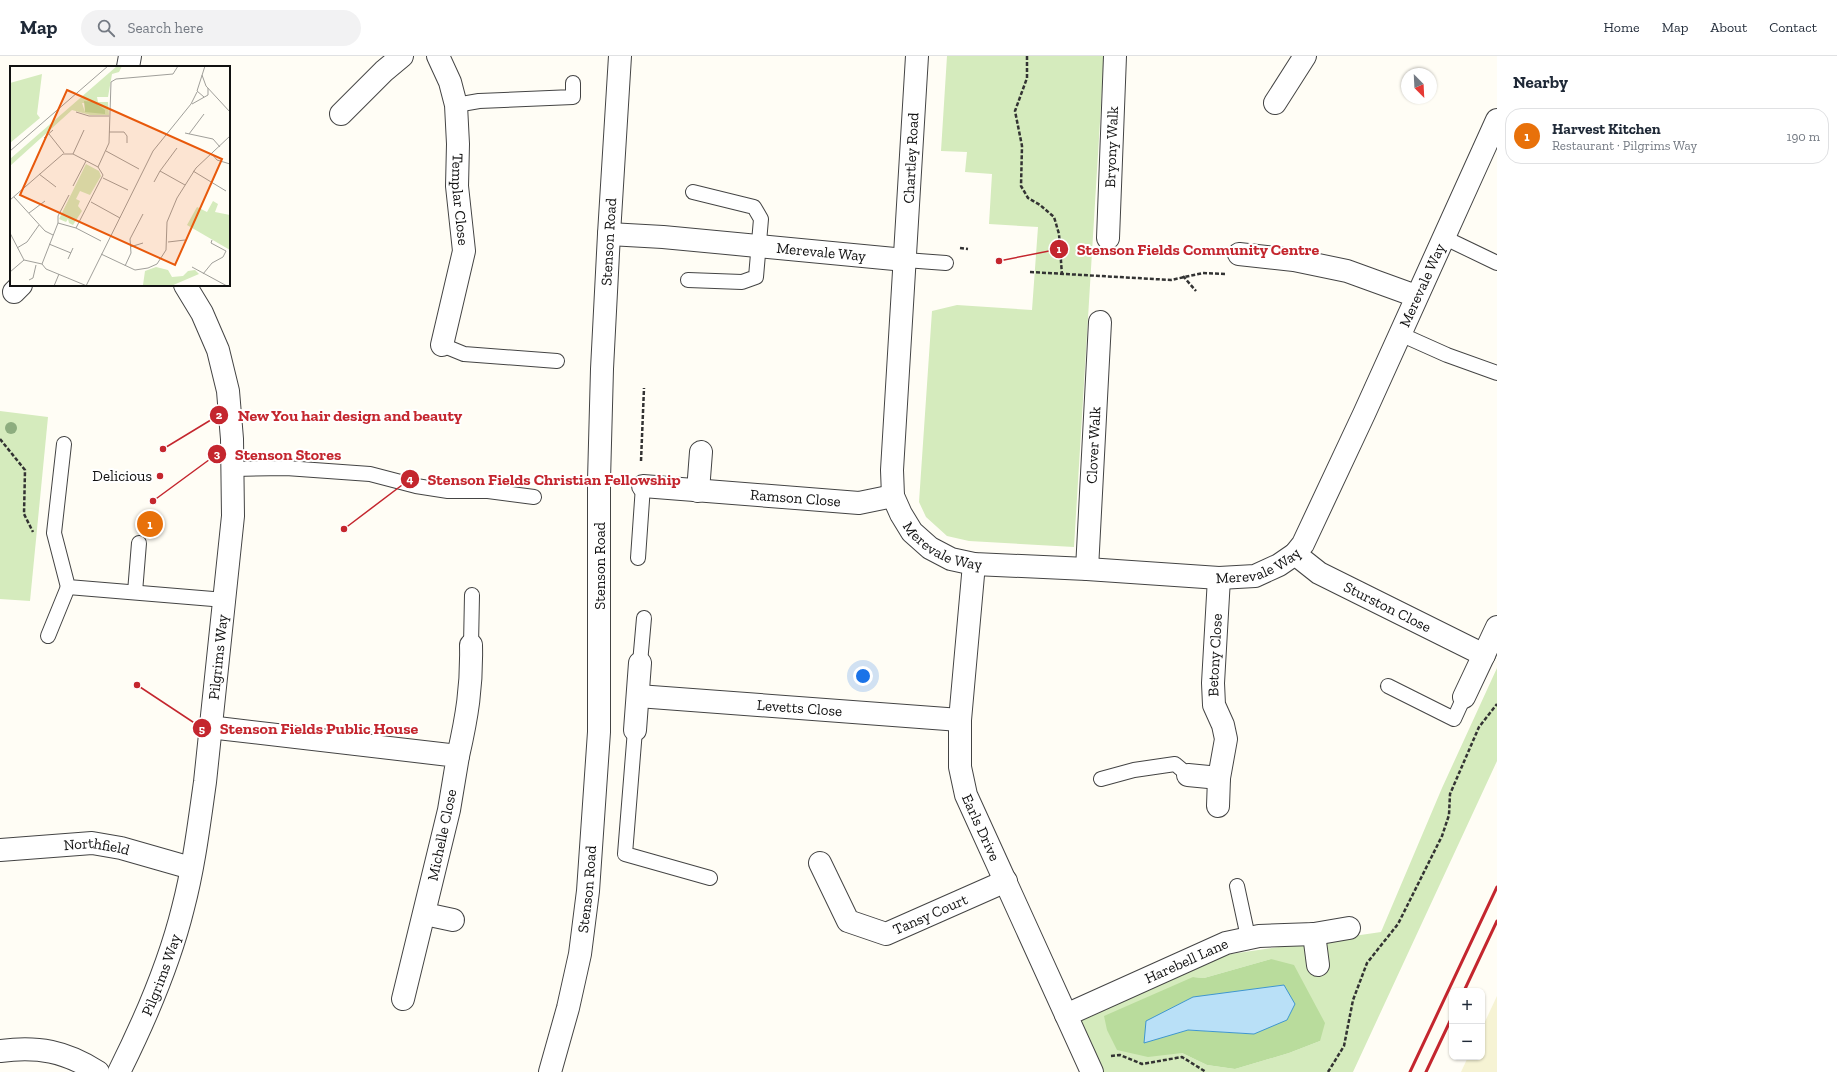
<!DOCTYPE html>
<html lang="en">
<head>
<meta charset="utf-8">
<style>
	body { margin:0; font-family:"Zilla Slab",serif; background:#f2f2f3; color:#1f2937 }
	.controls { position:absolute; right:12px; bottom:12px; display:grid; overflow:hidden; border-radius:8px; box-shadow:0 1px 3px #0004 }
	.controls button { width:36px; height:36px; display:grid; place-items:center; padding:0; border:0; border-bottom:1px solid #e0e1e3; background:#fff; color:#1f2937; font:20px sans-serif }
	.compass { position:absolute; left:1401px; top:12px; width:36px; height:36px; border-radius:50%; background:#fff; box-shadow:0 1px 3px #0004; rotate:156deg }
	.you { position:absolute; left:863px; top:620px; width:14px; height:14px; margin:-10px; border:3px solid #fff; border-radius:50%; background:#1a73e8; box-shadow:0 0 0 6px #1a73e833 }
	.badge { display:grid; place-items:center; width:26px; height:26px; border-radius:50%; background:#111827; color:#fff; font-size:13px; font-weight:700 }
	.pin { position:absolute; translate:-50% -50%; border:2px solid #fff; box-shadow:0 1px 4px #0006 }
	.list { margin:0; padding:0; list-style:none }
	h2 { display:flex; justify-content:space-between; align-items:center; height:52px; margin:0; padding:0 16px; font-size:17px }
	h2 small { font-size:13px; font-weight:400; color:#747a83 }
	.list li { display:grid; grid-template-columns:26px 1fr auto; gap:12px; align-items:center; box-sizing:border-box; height:56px; margin:0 8px 8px; padding:0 8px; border:1px solid #e0e1e3; border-radius:16px }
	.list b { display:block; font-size:15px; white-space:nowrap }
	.list p { margin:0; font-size:13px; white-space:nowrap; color:#747a83 }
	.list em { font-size:13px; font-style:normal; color:#747a83 }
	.icon { flex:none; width:22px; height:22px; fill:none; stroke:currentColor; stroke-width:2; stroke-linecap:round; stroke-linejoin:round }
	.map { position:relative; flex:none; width:1497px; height:1016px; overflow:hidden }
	header { display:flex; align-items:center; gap:24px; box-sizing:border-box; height:56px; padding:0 20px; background:#fff; border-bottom:1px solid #e0e1e3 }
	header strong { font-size:19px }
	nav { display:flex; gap:22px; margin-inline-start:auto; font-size:14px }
	.search { width:280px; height:36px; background:#f2f2f3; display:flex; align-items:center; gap:10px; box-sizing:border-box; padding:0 14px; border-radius:22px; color:#747a83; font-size:15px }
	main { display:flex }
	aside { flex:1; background:#fff }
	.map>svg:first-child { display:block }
	.farmland { fill:#f6f3d4 }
	.green { fill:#d5ebbd; fill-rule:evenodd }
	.forest { fill:#b9dc9c; fill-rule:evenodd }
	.water { fill:#b9e0f7; stroke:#3f96cf }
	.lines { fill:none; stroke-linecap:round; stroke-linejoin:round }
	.service-casing { stroke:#444; stroke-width:16 }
	.minor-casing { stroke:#444; stroke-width:24 }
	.tertiary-casing { stroke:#444; stroke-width:24 }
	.path { stroke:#333; stroke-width:2.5; stroke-dasharray:4 2; stroke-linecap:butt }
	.service { stroke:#fff; stroke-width:14 }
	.minor { stroke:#fff; stroke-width:22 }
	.tertiary { stroke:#fff; stroke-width:22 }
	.rail { stroke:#c4262e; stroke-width:3 }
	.tree { fill:#8dad7f }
	.poi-dot { fill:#c4262e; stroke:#fff; stroke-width:1.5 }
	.labels { text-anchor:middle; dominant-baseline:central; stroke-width:4; stroke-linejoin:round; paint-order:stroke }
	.street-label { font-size:15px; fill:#111; stroke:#fff }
	.poi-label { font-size:15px; fill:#111; stroke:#fff; text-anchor:end }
	.inset-road { fill:none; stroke:#a09f9a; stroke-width:1 }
	.view { fill:#e8590c; fill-opacity:0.15; stroke:#e8590c; stroke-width:2 }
	.inset-edge { fill:none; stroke:#111; stroke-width:2 }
	.leader { fill:none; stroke:#c4262e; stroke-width:1.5 }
	.callout-dot { fill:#c4262e; stroke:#fff; stroke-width:1.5 }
	.mark-label { font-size:12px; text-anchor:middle; font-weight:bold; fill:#fff }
	.callout-label { font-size:16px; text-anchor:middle; font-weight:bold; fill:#c4262e; stroke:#fff; stroke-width:4; stroke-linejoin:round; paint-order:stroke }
</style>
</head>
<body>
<header>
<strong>Map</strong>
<div class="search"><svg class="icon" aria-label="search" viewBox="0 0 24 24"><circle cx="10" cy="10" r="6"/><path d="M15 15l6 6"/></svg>Search here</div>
<nav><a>Home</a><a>Map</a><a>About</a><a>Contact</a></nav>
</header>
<main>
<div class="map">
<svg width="1497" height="1016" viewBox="0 0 1497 1016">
	<rect width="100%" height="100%" fill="#fffdf5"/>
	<!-- farmland -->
	<path class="farmland" d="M1497,940V1016H1461L1468,1001H1482V972Z"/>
	<!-- green -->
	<g class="green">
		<path d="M947,0H1104L1074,491L969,485L947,480L926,461L919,446L932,255L957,249L1032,254L1038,171L989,168L992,118L965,116L967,96L941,95Z"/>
		<path d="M0,355L48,361L30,545L0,543Z"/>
		<path d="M1497,612V705L1353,1016H1097L1072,964L1224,899L1381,876L1442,732ZM1271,903L1320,985L1289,997L1235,1013L1207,1009L1182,997L1193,921L1204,922Z"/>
	</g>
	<!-- forest -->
	<path class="forest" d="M1271,903L1294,909L1325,967L1320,985L1289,997L1235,1013L1207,1009L1182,997L1148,1001L1117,994L1107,974L1104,960L1193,921L1204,922ZM1284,929L1254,978L1188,974L1144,986Z"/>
	<!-- water -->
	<path class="water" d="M1284,929L1295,948L1287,964L1254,978L1188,974L1144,987L1146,965L1193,941Z"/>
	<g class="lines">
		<!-- service casing -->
		<g class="service-casing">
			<g id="service">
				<path d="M456,49L479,45L573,41V27"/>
				<path d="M1443,181L1497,207"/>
				<path d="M905,204L946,207"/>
				<path d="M688,224L742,226L756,221L761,163L754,151L693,136"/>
				<path d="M1400,278L1447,299L1497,317"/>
				<path d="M442,289L464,298L557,305"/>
				<path d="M64,388L54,477L68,531L225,544"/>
				<path d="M234,413L286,412L370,418L416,430L448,435H488L534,441"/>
				<path d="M638,502L643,430"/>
				<path d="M135,536L139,487"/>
				<path d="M48,580L68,531"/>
				<path d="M471,589L472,539"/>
				<path d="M640,607L644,562"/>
				<path d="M1388,630L1454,663L1464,641"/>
				<path d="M635,674L625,798L710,822"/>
				<path d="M1101,723L1134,714L1175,708L1188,719"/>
				<path d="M1237,830L1248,881"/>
			</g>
		</g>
		<!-- minor casing -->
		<g class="minor-casing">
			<g id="minor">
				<path id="s1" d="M438,0L450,26L456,49L458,88L457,130L464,195L442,289"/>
				<path id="s2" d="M917,0L892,414L893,440L901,458L912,476L930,492L951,503L974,508L1087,513L1219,522L1255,520L1279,509L1295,498L1303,488L1364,358L1497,64"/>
				<path d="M1275,47L1305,0"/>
				<path d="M341,58L384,15L402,0"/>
				<path id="s3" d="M609,178L663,181L905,204"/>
				<path id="s4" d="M1108,182L1115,0"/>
				<path d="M1239,198L1294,204L1347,215L1416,240"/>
				<path d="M14,236L21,229"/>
				<path id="s5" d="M643,430L859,447L893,440"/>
				<path d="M698,435L701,396"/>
				<path id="s6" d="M1295,498L1319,517L1484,599"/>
				<path id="s7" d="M974,508L960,664V711L966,739L1092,1016"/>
				<path id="s8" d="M1087,513L1100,266"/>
				<path id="s9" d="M638,640L960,664"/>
				<path d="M1464,641L1497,571"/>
				<path d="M209,671L458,700L449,754L403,943"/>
				<path d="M635,674L640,607"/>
				<path d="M458,700C467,661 472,630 471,589"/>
				<path d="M1188,719L1219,722"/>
				<path id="s10" d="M1218,750L1219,722L1226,683L1223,669L1214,649L1213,627L1219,522"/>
				<path id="s11" d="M0,794L92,787L121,792L191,812"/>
				<path id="s12" d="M820,807L848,865L886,878L1006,825"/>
				<path d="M425,858L453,864"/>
				<path d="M1314,878L1318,909"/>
				<path id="s13" d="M1066,959L1226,887L1259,880L1314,878L1349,872"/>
				<path d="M0,995C38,990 65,995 98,1016"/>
			</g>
		</g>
		<!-- tertiary casing -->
		<g class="tertiary-casing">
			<g id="tertiary">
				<path d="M128,11L130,0"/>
				<path id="s14" d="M119,1016C145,964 169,909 183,852C194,810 199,768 205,726L233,460L232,383L228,335L218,294L202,257L185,229"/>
				<path id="s15" d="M550,1016L568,952L580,898L588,835L599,676V424L602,313L609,178L620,0"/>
			</g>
		</g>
		<!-- path -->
		<g class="path">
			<path d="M1027,0V22L1015,55L1022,90L1021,130L1028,142L1040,149L1054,161L1059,178L1062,219"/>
			<path d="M960,192L968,193"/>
			<path d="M1030,216L1171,224L1203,217L1225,218"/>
			<path d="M1183,220L1196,235"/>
			<path d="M0,383L25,414L24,458L33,476"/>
			<path d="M641,405L644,332"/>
			<path d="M1111,1000L1120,999L1142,1008L1182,1001L1206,1016"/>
			<path d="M1328,1016L1344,990L1353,944L1367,907L1398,868L1442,780L1449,759L1450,738L1479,671L1497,648"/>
		</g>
		<!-- service -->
		<use href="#service" class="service"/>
		<!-- minor -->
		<use href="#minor" class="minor"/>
		<!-- tertiary -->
		<use href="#tertiary" class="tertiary"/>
		<!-- rail -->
		<g class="rail">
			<path d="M1464,935L1497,865"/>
			<path d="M1410,1016L1497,831"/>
			<path d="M1426,1016L1452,961"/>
		</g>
	</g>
	<!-- trees -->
	<circle class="tree" cx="11" cy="372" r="6"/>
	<!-- markers -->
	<circle class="poi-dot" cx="160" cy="420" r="4"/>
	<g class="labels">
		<!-- street labels -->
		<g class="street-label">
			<text stroke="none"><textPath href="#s4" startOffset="91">Bryony Walk</textPath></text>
			<text transform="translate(911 102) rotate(-87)">Chartley Road</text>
			<text stroke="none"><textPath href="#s1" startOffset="147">Templar Close</textPath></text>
			<text stroke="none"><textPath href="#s15" startOffset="835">Stenson Road</textPath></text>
			<text stroke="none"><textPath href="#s3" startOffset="213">Merevale Way</textPath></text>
			<text stroke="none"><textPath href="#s2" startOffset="1178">Merevale Way</textPath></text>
			<text stroke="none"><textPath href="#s8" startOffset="124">Clover Walk</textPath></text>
			<text stroke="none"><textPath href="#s5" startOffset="153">Ramson Close</textPath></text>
			<text stroke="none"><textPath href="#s2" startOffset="516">Merevale Way</textPath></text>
			<text stroke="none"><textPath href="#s2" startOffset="840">Merevale Way</textPath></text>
			<text transform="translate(600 510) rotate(-90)">Stenson Road</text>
			<text stroke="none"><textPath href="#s6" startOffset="107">Sturston Close</textPath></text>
			<text stroke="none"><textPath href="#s10" startOffset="154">Betony Close</textPath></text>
			<text stroke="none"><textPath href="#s14" startOffset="430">Pilgrims Way</textPath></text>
			<text stroke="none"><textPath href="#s9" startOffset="162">Levetts Close</textPath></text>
			<text stroke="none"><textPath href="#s7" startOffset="268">Earls Drive</textPath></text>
			<text transform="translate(442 779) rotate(-78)">Michelle Close</text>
			<text stroke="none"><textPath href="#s11" startOffset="97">Northfield</textPath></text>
			<text stroke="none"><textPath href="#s15" startOffset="187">Stenson Road</textPath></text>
			<text stroke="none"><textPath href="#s12" startOffset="153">Tansy Court</textPath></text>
			<text stroke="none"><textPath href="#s13" startOffset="132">Harebell Lane</textPath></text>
			<text stroke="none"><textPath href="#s14" startOffset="106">Pilgrims Way</textPath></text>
		</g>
		<!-- poi labels -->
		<g class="poi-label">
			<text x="152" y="420">Delicious</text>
		</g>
	</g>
	<!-- overview -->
	<g transform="translate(10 10)">
		<rect width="220" height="220" fill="#fffdf5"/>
		<path d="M107,0H112L109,6L102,8L98,31H87L88,36H98L99,49H80L62,44L0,100V93ZM72,37L87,38L95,46H75ZM32,8L27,48L30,52L0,77V17ZM76,98L89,105L91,110L80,129L70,125L66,133L70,135L68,140L72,145L63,159L59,157L58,153L56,156L49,153ZM203,135L208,138L205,146L220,149V184L177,159L187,141L197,146ZM146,201L158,204L162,211L173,210L178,205L185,204L189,208L161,220L133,219L135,205Z" fill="#d5ebbd" fill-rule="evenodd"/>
		<path d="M74,35L84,36L95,44V48L75,46Z" fill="#b9dc9c"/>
		<path class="inset-road" d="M192,9L196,20L220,46M194,31L187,25L195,0M182,38L198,29V22M66,46L79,50H99M99,66H114L117,70V77M175,67L203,73L210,81M39,68L54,87M179,68L194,48M34,72L43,64M167,82L150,105L175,119M0,85L98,0M96,85L129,103M201,87L207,94L220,98M63,88L74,64M88,101L99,77L101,16L106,13L163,8L168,0M183,105L216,125M29,108L46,121M93,112L118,124M144,116L150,105M63,120L76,95M4,131L35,165L43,169M0,134L53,88H63L88,101L93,109L66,162M81,136L110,152M19,147L35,135M48,157V150L59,129M0,167L14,194L32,198M158,176L175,174M39,178L61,187M120,181L133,177M7,182L17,176L29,159M91,188L125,204L138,202L147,198L156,184L157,156L167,132L186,102L220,70M58,193L63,182M32,198L48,157L66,162L91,175M32,198L36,203L77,220M115,200L121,187L120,173L133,148M182,201L217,220M0,206L14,194M193,208L202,197L213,191L216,185L201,177L202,174M19,214L23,212L26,199M44,220L49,208M76,220L143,85L181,38L187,26"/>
		<path class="view" d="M57,24L212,93L165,199L10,129Z"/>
		<rect width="220" height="220" class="inset-edge"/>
	</g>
	<!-- callouts -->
	<path class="leader" d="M999 205L1059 193M163 393L219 359M153 445L217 398M344 473L410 423M137 629L202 672"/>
	<g class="callout-dot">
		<circle cx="999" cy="205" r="4"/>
		<circle cx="163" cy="393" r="4"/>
		<circle cx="153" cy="445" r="4"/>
		<circle cx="344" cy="473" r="4"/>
		<circle cx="137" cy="629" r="4"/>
		<circle cx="1059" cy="193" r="10"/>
		<circle cx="219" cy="359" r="10"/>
		<circle cx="217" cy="398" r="10"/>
		<circle cx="410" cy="423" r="10"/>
		<circle cx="202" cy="672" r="10"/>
	</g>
	<g class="mark-label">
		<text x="1059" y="197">1</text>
		<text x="219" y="363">2</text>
		<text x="217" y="402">3</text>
		<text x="410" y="427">4</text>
		<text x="202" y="677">5</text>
	</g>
	<g class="callout-label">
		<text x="1198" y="199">Stenson Fields Community Centre</text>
		<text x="350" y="365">New You hair design and beauty</text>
		<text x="288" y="404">Stenson Stores</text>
		<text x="554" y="429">Stenson Fields Christian Fellowship</text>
		<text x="319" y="678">Stenson Fields Public House</text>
	</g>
</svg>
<div class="controls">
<button>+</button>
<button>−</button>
</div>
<svg class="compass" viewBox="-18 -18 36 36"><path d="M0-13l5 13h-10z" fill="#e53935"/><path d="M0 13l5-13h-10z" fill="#747a83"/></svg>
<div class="you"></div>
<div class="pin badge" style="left:150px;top:468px;background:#e8710a">1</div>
</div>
<aside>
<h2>Nearby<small></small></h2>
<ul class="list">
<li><span class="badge" style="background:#e8710a">1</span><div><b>Harvest Kitchen</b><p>Restaurant · Pilgrims Way</p></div><em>190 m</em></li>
</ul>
</aside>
</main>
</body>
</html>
